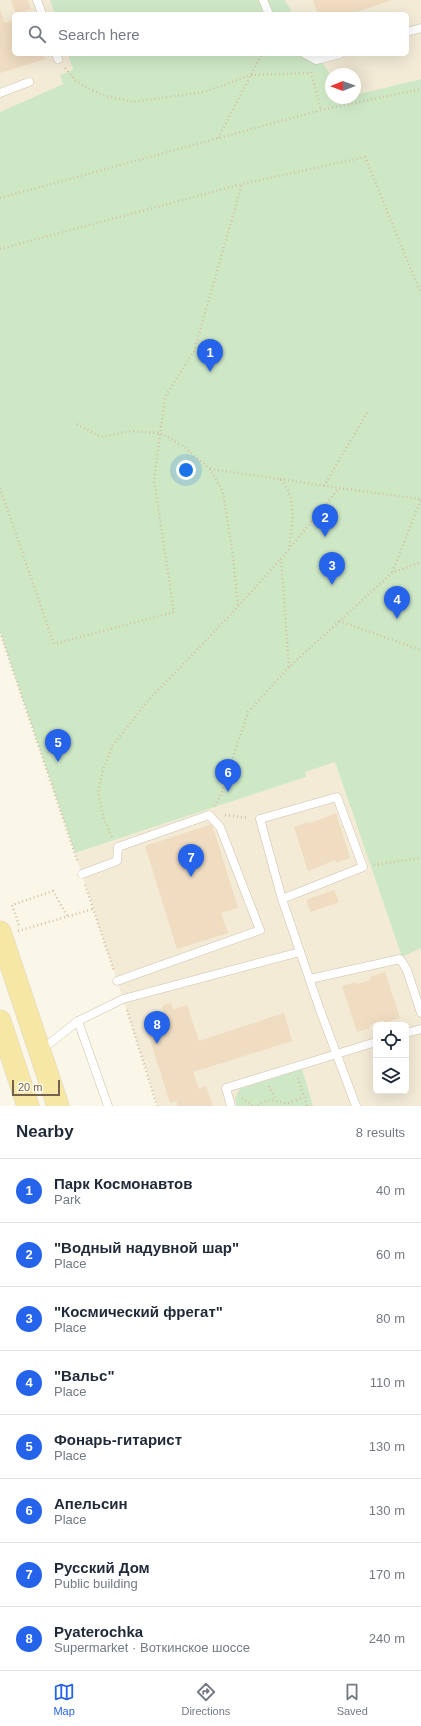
<!DOCTYPE html>
<html lang="en">
<head>
<meta charset="utf-8">
<style>
	body { margin:0; font-family:Arial,sans-serif; background:#f6f6f7; color:#1f2937 }
	.controls { position:absolute; right:12px; bottom:12px; display:grid; overflow:hidden; border-radius:6px; box-shadow:0 4px 16px #0002 }
	.controls button { width:36px; height:36px; display:grid; place-items:center; padding:0; border:0; border-bottom:1px solid #e0e1e3; background:#fff; color:#1f2937; font:20px sans-serif }
	.compass { position:absolute; left:325px; top:68px; width:36px; height:36px; border-radius:50%; background:#fff; box-shadow:0 4px 16px #0002; rotate:269deg }
	.scale { position:absolute; left:12px; bottom:10px; width:48px; box-sizing:border-box; padding-left:4px; border:2px solid #74624d; border-top:0; font-size:11px; line-height:14px; white-space:nowrap; color:#74624d; -webkit-text-stroke:3px #fefbee; paint-order:stroke }
	.you { position:absolute; left:186px; top:470px; width:14px; height:14px; margin:-10px; border:3px solid #fff; border-radius:50%; background:#1a73e8; box-shadow:0 0 0 6px #1a73e833 }
	.badge { display:grid; place-items:center; width:26px; height:26px; border-radius:50%; background:#2563eb; color:#fff; font-size:13px; font-weight:700 }
	.pin { position:absolute; translate:-50% -33px; filter:drop-shadow(0 1px 2px #0008) }
	.pin::after { content:''; position:absolute; top:21px; width:14px; height:12px; background:inherit; clip-path:polygon(0 0,100% 0,50% 100%) }
	.list { margin:0; padding:0; list-style:none }
	h2 { display:flex; justify-content:space-between; align-items:center; height:52px; margin:0; padding:0 16px; font-size:17px }
	h2 small { font-size:13px; font-weight:400; color:#747a83 }
	.list li { display:grid; grid-template-columns:26px 1fr auto; gap:12px; align-items:center; box-sizing:border-box; height:64px; padding:0 16px; border-top:1px solid #e0e1e3 }
	.list b { display:block; font-size:15px; white-space:nowrap }
	.list p { margin:0; font-size:13px; white-space:nowrap; color:#747a83 }
	.list em { font-size:13px; font-style:normal; color:#747a83 }
	.icon { flex:none; width:22px; height:22px; fill:none; stroke:currentColor; stroke-width:2; stroke-linecap:round; stroke-linejoin:round }
	.map { position:relative; flex:none; width:421px; height:1106px; overflow:hidden }
	.search { position:absolute; background:#fff; box-shadow:0 4px 16px #0002; left:12px; right:12px; top:12px; height:44px; display:flex; align-items:center; gap:10px; box-sizing:border-box; padding:0 14px; border-radius:6px; color:#747a83; font-size:15px }
	.sheet { height:564px; background:#fff }
	nav { display:flex; justify-content:space-around; align-items:center; box-sizing:border-box; height:56px; border-top:1px solid #e0e1e3; background:#fff; font-size:11px; color:#747a83 }
	nav a { display:grid; justify-items:center; gap:2px }
	nav .on { color:#2563eb }
	.map>svg:first-child { display:block }
	.residential { fill:#f3ebd6; fill-rule:evenodd }
	.park { fill:#cee8c6 }
	.building { fill:#efdcc1 }
	.lines { fill:none; stroke-linecap:round; stroke-linejoin:round }
	.lane-casing { stroke:#cdc1ae; stroke-width:9 }
	.primary-casing { stroke:#dbd6d1; stroke-width:23 }
	.path { stroke:#d4c0a4; stroke-width:2.5; stroke-dasharray:1 3; stroke-linecap:butt }
	.lane { stroke:#fff; stroke-width:8 }
	.primary { stroke:#f6e7a4; stroke-width:22 }
</style>
</head>
<body>
<div class="map">
<svg width="421" height="1106" viewBox="0 0 421 1106">
	<rect width="100%" height="100%" fill="#fbf7e8"/>
	<!-- residential -->
	<g class="residential">
		<path d="M0,0H50L55,14H14V54H68L73,70L63,84L0,112Z"/>
		<path d="M285,0H421V79L355,95V74H331V76L317,54H407V14H293Z"/>
		<path d="M335,762L402,957L421,948V1106H158L75,853L306,777L304,772ZM376,1025H406V1091H376Z"/>
	</g>
	<!-- park -->
	<g class="park">
		<path d="M50,0H285L293,14H55Z"/>
		<path d="M68,54H317L331,76V98H355V95L421,79V948L402,957L335,762L305,772L306,777L75,853L0,632V112L63,84L60,75L73,70Z"/>
		<path d="M302,1069L313,1106H237L235,1098L240,1089Z"/>
	</g>
	<!-- building -->
	<g class="building">
		<path d="M11,0H28L31,9L16,14Z"/>
		<path d="M313,0H392L351,14H318Z"/>
		<path d="M0,9L5,23L14,20V54H43L45,59L0,73Z"/>
		<path d="M336,813L350,858L336,863L335,860L308,871L294,827L307,822L308,824Z"/>
		<path d="M212,824L238,908L221,913L228,933L177,949L145,846Z"/>
		<path d="M334,890L339,902L311,912L306,900Z"/>
		<path d="M385,972L400,1018L384,1023V1020L369,1025L370,1028L357,1032L342,986L356,982L357,984L371,980L370,977Z"/>
		<path d="M171,1003L173,1010L187,1005L199,1041L284,1013L292,1041L193,1072L199,1089L206,1086L213,1106H178L176,1101L170,1103L148,1033L155,1030L151,1018L164,1014L162,1006Z"/>
	</g>
	<g class="lines">
		<!-- lane casing -->
		<g class="lane-casing">
			<g id="lane">
				<path d="M37,0L42,14"/>
				<path d="M263,0L269,14"/>
				<path d="M407,32L421,28"/>
				<path d="M56,54L58,59"/>
				<path d="M305,54L316,60L340,54"/>
				<path d="M0,93L29,82"/>
				<path d="M82,874L117,861L118,847L209,815L220,827L260,930L117,981"/>
				<path d="M282,899L363,867L337,797L260,819L282,899L320,1010L356,1106"/>
				<path d="M310,979L400,959L407,970L421,1013"/>
				<path d="M78,1021L108,1106"/>
				<path d="M406,1033L421,1029"/>
				<path d="M40,1051L78,1021L123,999L300,952"/>
				<path d="M231,1106L226,1088L376,1042"/>
			</g>
		</g>
		<!-- primary casing -->
		<g class="primary-casing">
			<g id="primary">
				<path d="M0,932L58,1106"/>
				<path d="M0,1021L28,1106"/>
			</g>
		</g>
		<!-- path -->
		<g class="path">
			<path d="M65,68L77,82L102,95L133,102L204,92L251,75L311,73"/>
			<path d="M311,72L321,110"/>
			<path d="M218,138L262,54"/>
			<path d="M0,198L321,110L421,89"/>
			<path d="M0,249L242,184L365,157L421,294"/>
			<path d="M77,424L101,437L132,431L160,433L183,446L210,469L223,492L233,556L238,606"/>
			<path d="M210,469L280,479C298,497 292,526 289,549"/>
			<path d="M280,479L339,488"/>
			<path d="M324,486L368,411"/>
			<path d="M0,488L54,644L174,612L154,480L165,397L194,351L242,184"/>
			<path d="M339,621L421,650"/>
			<path d="M0,632L78,863"/>
			<path d="M289,667L281,559L339,488L421,499L392,573"/>
			<path d="M214,806L220,797L248,712L289,667L392,573L421,562"/>
			<path d="M225,815L248,818"/>
			<path d="M112,837L104,819L98,792L103,770L113,745L147,702L231,614L281,559"/>
			<path d="M374,865L421,858"/>
			<path d="M85,885L114,971"/>
			<path d="M19,925L12,905L53,891L68,917"/>
			<path d="M18,931L93,909"/>
			<path d="M127,1010L157,1106"/>
			<path d="M298,1078L307,1106"/>
			<path d="M269,1086L276,1100"/>
			<path d="M242,1098L253,1106"/>
			<path d="M258,1106C267,1097 274,1101 285,1103C290,1104 298,1099 303,1097"/>
		</g>
		<!-- lane -->
		<use href="#lane" class="lane"/>
		<!-- primary -->
		<use href="#primary" class="primary"/>
	</g>
</svg>
<div class="controls">
<button><svg class="icon" aria-label="locate" viewBox="0 0 24 24"><circle cx="12" cy="12" r="6"/><path d="M12 2v4M12 18v4M2 12h4M18 12h4"/></svg></button>
<button><svg class="icon" aria-label="layers" viewBox="0 0 24 24"><path d="M12 4l9 5-9 5-9-5zM3 14l9 5 9-5"/></svg></button>
</div>
<svg class="compass" viewBox="-18 -18 36 36"><path d="M0-13l5 13h-10z" fill="#e53935"/><path d="M0 13l5-13h-10z" fill="#747a83"/></svg>
<div class="scale">20 m</div>
<div class="you"></div>
<div class="pin badge" style="left:210px;top:372px">1</div>
<div class="pin badge" style="left:325px;top:537px">2</div>
<div class="pin badge" style="left:332px;top:585px">3</div>
<div class="pin badge" style="left:397px;top:619px">4</div>
<div class="pin badge" style="left:58px;top:762px">5</div>
<div class="pin badge" style="left:228px;top:792px">6</div>
<div class="pin badge" style="left:191px;top:877px">7</div>
<div class="pin badge" style="left:157px;top:1044px">8</div>
<div class="search"><svg class="icon" aria-label="search" viewBox="0 0 24 24"><circle cx="10" cy="10" r="6"/><path d="M15 15l6 6"/></svg>Search here</div>
</div>
<section class="sheet">
<h2>Nearby<small>8 results</small></h2>
<ul class="list">
<li><span class="badge">1</span><div><b>Парк Космонавтов</b><p>Park</p></div><em>40 m</em></li>
<li><span class="badge">2</span><div><b>&quot;Водный надувной шар&quot;</b><p>Place</p></div><em>60 m</em></li>
<li><span class="badge">3</span><div><b>&quot;Космический фрегат&quot;</b><p>Place</p></div><em>80 m</em></li>
<li><span class="badge">4</span><div><b>&quot;Вальс&quot;</b><p>Place</p></div><em>110 m</em></li>
<li><span class="badge">5</span><div><b>Фонарь-гитарист</b><p>Place</p></div><em>130 m</em></li>
<li><span class="badge">6</span><div><b>Апельсин</b><p>Place</p></div><em>130 m</em></li>
<li><span class="badge">7</span><div><b>Русский Дом</b><p>Public building</p></div><em>170 m</em></li>
<li><span class="badge">8</span><div><b>Pyaterochka</b><p>Supermarket · Воткинское шоссе</p></div><em>240 m</em></li>
</ul>
</section>
<nav>
<a class="on"><svg class="icon" aria-label="map" viewBox="0 0 24 24"><path d="M3 6l6-2 6 2 6-2v14l-6 2-6-2-6 2zM9 4v14M15 6v14"/></svg>Map</a>
<a><svg class="icon" aria-label="directions" viewBox="0 0 24 24"><path d="M12 3l9 9-9 9-9-9zM9 14v-3h6M13 9l2 2-2 2"/></svg>Directions</a>
<a><svg class="icon" aria-label="saved" viewBox="0 0 24 24"><path d="M7 4h10v16l-5-4-5 4z"/></svg>Saved</a>
</nav>
</body>
</html>
